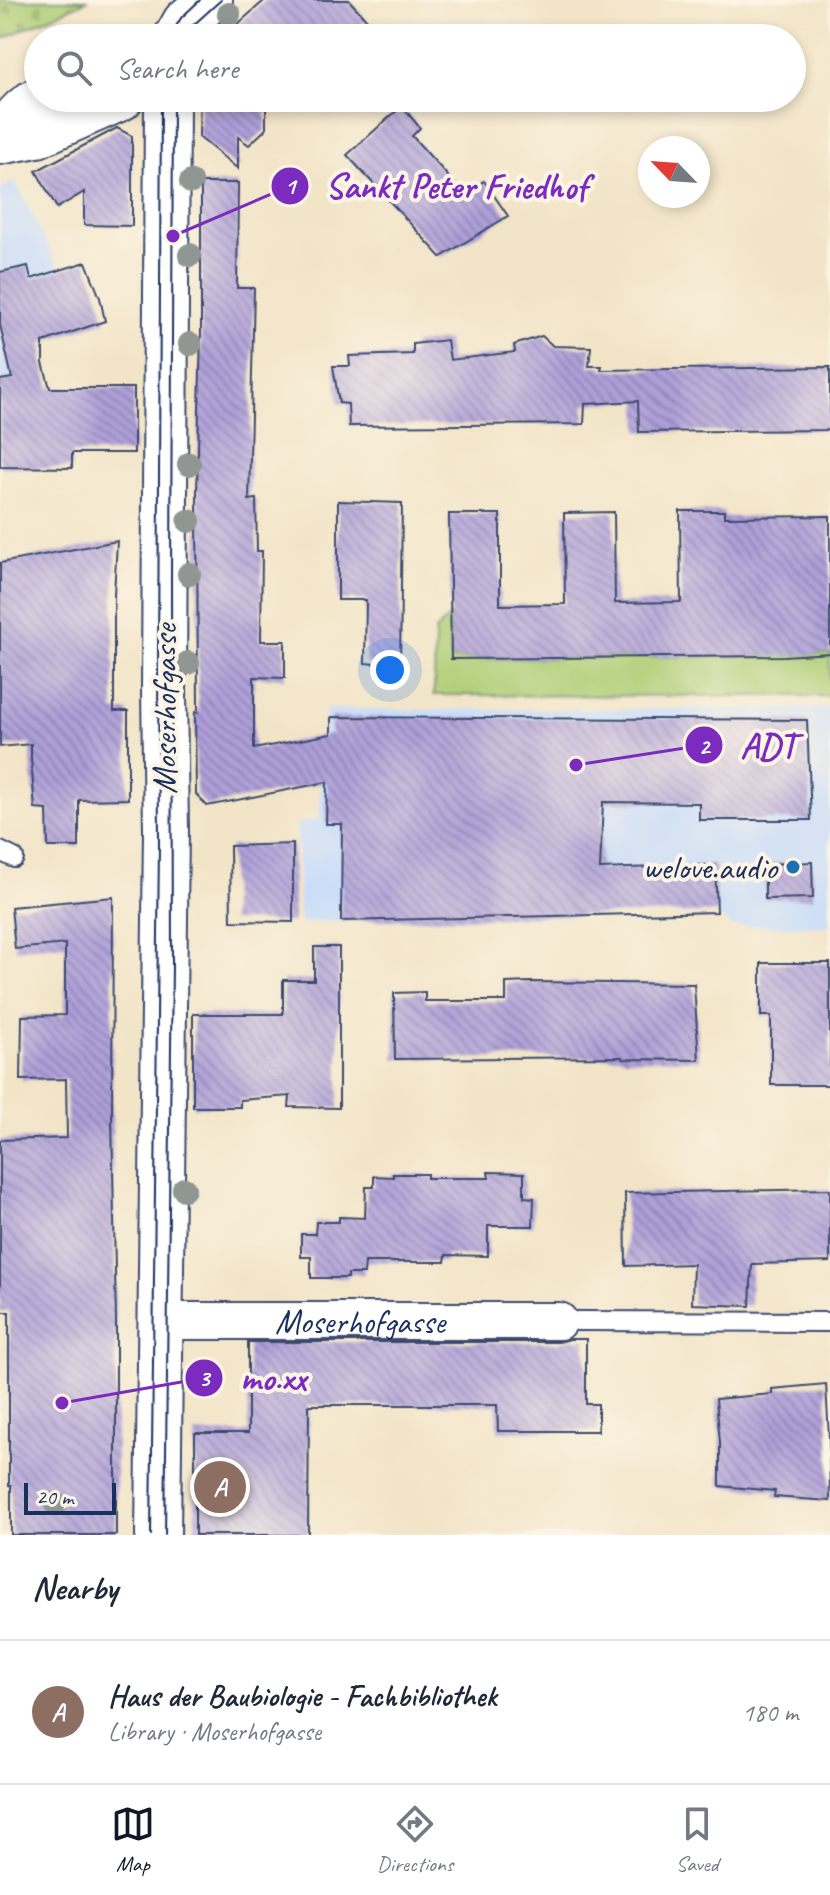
<!DOCTYPE html>
<html lang="en">
<head>
<meta charset="utf-8">
<style>
	body { margin:0; font-family:Caveat,sans-serif; background:#f2f2f3; color:#1f2937 }
	.compass { position:absolute; left:638px; top:136px; width:72px; height:72px; border-radius:50%; background:#fff; box-shadow:0 4px 12px #0003; rotate:295deg }
	.scale { position:absolute; left:24px; bottom:20px; width:92px; box-sizing:border-box; padding-left:8px; border:4px solid #1b2f5e; border-top:0; font-size:22px; line-height:28px; white-space:nowrap; color:#1b2f5e; -webkit-text-stroke:6px #fcf5e5; paint-order:stroke }
	.you { position:absolute; left:390px; top:670px; width:28px; height:28px; margin:-20px; border:6px solid #fff; border-radius:50%; background:#1a73e8; box-shadow:0 0 0 12px #1a73e833 }
	.badge { display:grid; place-items:center; width:52px; height:52px; border-radius:50%; background:#111827; color:#fff; font-size:26px; font-weight:700 }
	.pin { position:absolute; translate:-50% -50%; border:4px solid #fff; box-shadow:0 2px 8px #0006 }
	.list { margin:0; padding:0; list-style:none }
	h2 { display:flex; justify-content:space-between; align-items:center; height:104px; margin:0; padding:0 32px; font-size:34px }
	h2 small { font-size:26px; font-weight:400; color:#747a83 }
	.list li { display:grid; grid-template-columns:52px 1fr auto; gap:24px; align-items:center; box-sizing:border-box; height:144px; padding:0 32px; border-top:2px solid #e0e1e3 }
	.list b { display:block; font-size:30px; white-space:nowrap }
	.list p { margin:0; font-size:26px; white-space:nowrap; color:#747a83 }
	.list em { font-size:26px; font-style:normal; color:#747a83 }
	.icon { flex:none; width:44px; height:44px; fill:none; stroke:currentColor; stroke-width:2; stroke-linecap:round; stroke-linejoin:round }
	.map { position:relative; flex:none; width:830px; height:1535px; overflow:hidden }
	.search { position:absolute; background:#fff; box-shadow:0 4px 12px #0003; left:24px; right:24px; top:24px; height:88px; display:flex; align-items:center; gap:20px; box-sizing:border-box; padding:0 28px; border-radius:44px; color:#747a83; font-size:30px }
	.sheet { height:248px; background:#fff }
	nav { display:flex; justify-content:space-around; align-items:center; box-sizing:border-box; height:112px; border-top:2px solid #e0e1e3; background:#fff; font-size:22px; color:#747a83 }
	nav a { display:grid; justify-items:center; gap:4px }
	nav .on { color:#111827 }
	.map>svg:first-child { display:block }
	.built { fill:#c8dcf9 }
	.grass { fill:#aecd74; stroke:#647e69; stroke-width:2 }
	.cemetery { fill:url(#cemetery-stones); stroke:#647e69; stroke-width:2 }
	.building { fill:url(#building-back-hatch) }
	.lines { fill:none; stroke-linecap:round; stroke-linejoin:round }
	.service-casing { stroke:#3b4a6e; stroke-width:22 }
	.minor-casing { stroke:#3b4a6e; stroke-width:40 }
	.tertiary-casing { stroke:#3b4a6e; stroke-width:48 }
	.secondary-casing { stroke:#3b4a6e; stroke-width:48 }
	.service { stroke:#fff; stroke-width:18 }
	.minor { stroke:#fff; stroke-width:36 }
	.tertiary { stroke:#fff; stroke-width:44 }
	.secondary { stroke:#fff; stroke-width:44 }
	.tram { stroke:#1b2f5e; stroke-width:2 }
	.tree { fill:#909691 }
	.poi-dot { fill:#1f6fb2; stroke:#fcf5e5; stroke-width:3 }
	.labels { text-anchor:middle; dominant-baseline:central; stroke-width:8; stroke-linejoin:round; paint-order:stroke }
	.street-label { font-size:34px; fill:#1b2f5e; stroke:#fcf5e5 }
	.poi-label { font-size:34px; fill:#1b2f5e; stroke:#fcf5e5; text-anchor:end }
	.leader { fill:none; stroke:#7b2cbf; stroke-width:3 }
	.callout-dot { fill:#7b2cbf; stroke:#fcf5e5; stroke-width:3 }
	.mark-label { font-size:24px; text-anchor:middle; font-weight:bold; fill:#fff }
	.callout-label { font-size:36px; text-anchor:middle; font-weight:bold; fill:#7b2cbf; stroke:#fcf5e5; stroke-width:8; stroke-linejoin:round; paint-order:stroke }
</style>
</head>
<body>
<div class="map">
<svg width="830" height="1535" viewBox="0 0 830 1535">
	<defs>
		<pattern id="cemetery-stones" width="16" height="16" patternUnits="userSpaceOnUse" patternTransform="scale(2)"><rect width="16" height="16" fill="#aecd74"/><path d="M2 7V4a2 2 0 0 1 4 0v3zM10 15v-3a2 2 0 0 1 4 0v3z" fill="#95b067"/></pattern>
		<pattern id="building-back-hatch" width="6" height="6" patternUnits="userSpaceOnUse" patternTransform="scale(2)"><rect width="6" height="6" fill="#ae9fd8"/><path d="M-1 5l2 2M0 0l6 6M5-1l2 2" fill="none" stroke="#8d82b2"/></pattern>
	</defs>
	<rect width="100%" height="100%" fill="#fcf5e5"/>
	<filter id="ink" filterUnits="userSpaceOnUse"><feTurbulence type="fractalNoise" baseFrequency=".0125" numOctaves="2"/><feDisplacementMap in="SourceGraphic" scale="16" xChannelSelector="R" yChannelSelector="G"/><feConvolveMatrix kernelMatrix="1 2 1 2 8 2 1 2 1" color-interpolation-filters="sRGB"/></filter>
	<filter id="wash" filterUnits="userSpaceOnUse"><feTurbulence type="fractalNoise" baseFrequency=".006" numOctaves="4" result="noise"/><feDisplacementMap in="SourceGraphic" scale="32" xChannelSelector="R" yChannelSelector="G"/><feGaussianBlur stdDeviation="1.8" result="paint"/><feColorMatrix in="noise" values="0 0 0 0 0 0 0 0 0 0 0 0 0 0 0 0 0 1.4 0 .05"/><feComposite in="paint" operator="in"/></filter>
	<g filter="url(#wash)">
		<rect width="100%" height="100%" fill="#f2e4c7"/>
		<!-- built -->
		<g class="built">
			<path d="M15,181L60,271L12,378L0,380V189Z"/>
			<path d="M830,708V926H731L716,913L299,922L297,823L319,820L326,709L427,710Z"/>
		</g>
		<!-- grass -->
		<path class="grass" d="M450,616L451,659L754,656L830,653V696L434,695L435,631Z"/>
		<!-- cemetery -->
		<path class="cemetery" d="M0,0H88L0,40Z"/>
		<g id="blocks">
			<!-- building -->
			<g class="building">
				<path d="M265,0H349L367,20L348,38H222Z"/>
				<path d="M200,98H266V129L249,145L238,137V169L199,137Z"/>
				<path d="M402,106L420,128L412,136L463,193L484,181L508,216L441,257L347,155Z"/>
				<path d="M117,128L132,136V226L84,225V192L57,208L36,171Z"/>
				<path d="M201,183H238L237,288H254L249,500L256,499L257,551H262L261,641H285V678L254,677V749L331,734V717L807,720L811,820H699V803L603,802L600,869L715,865L717,912L341,921L342,824H326L327,782L207,806L196,794L195,712H198L197,493L201,332Z"/>
				<path d="M86,262L100,298L105,321L43,342V363L50,388H134V453H72V468L0,467V380L12,378L0,325V272L28,266L31,279Z"/>
				<path d="M542,336L553,346L591,347L589,366H602L601,370L830,367V430L639,432L638,401L585,404L584,424L349,426L348,404L339,403L333,366H350L349,356L413,354V344L447,340L450,360L515,352L514,345Z"/>
				<path d="M338,501L402,503L400,666L365,663L366,600H338Z"/>
				<path d="M680,511H724V517L830,516V653L784,656L451,659L449,514H500V605L565,604L564,513L614,512L615,603L681,602Z"/>
				<path d="M117,541L114,595V711H128V799L79,800V847H48L47,810L35,809L31,758V744L0,747V563Z"/>
				<path d="M293,844V922L231,921L230,846Z"/>
				<path d="M812,862L813,898L765,899V864Z"/>
				<path d="M113,897L112,1117L116,1321V1535H11V1486H9V1312H0V1140L67,1138L66,1079L21,1080L22,1016L65,1015V944L15,949L11,907Z"/>
				<path d="M314,947H339V1108L289,1107L290,1096L240,1100V1107H193V1014H283V980H314Z"/>
				<path d="M761,963H830V1085H771V1016H761Z"/>
				<path d="M530,982L694,984L699,1060L623,1059V1057L395,1059L394,993L425,992V1001H506V983Z"/>
				<path d="M488,1172L524,1173V1197L534,1198L533,1226H488V1256L446,1255L445,1262H365L364,1274H348V1278H311V1257H301V1234H315L316,1222H339V1217L365,1218L366,1187H374V1176L393,1177V1174H427V1178H489Z"/>
				<path d="M830,1189V1262L752,1264L750,1306L692,1304L693,1264L626,1266L625,1193Z"/>
				<path d="M570,1339H586V1404H598V1431H498L497,1405H309L308,1535H195V1433H248V1342H559Z"/>
				<path d="M826,1384L829,1438L830,1501L774,1497L775,1491L720,1486V1442L716,1399L772,1394V1389Z"/>
			</g>
		</g>
	</g>
	<g filter="url(#ink)">
		<use href="#blocks" fill-opacity="0" stroke="#3b4a6e" stroke-width="2"/>
		<g class="lines">
			<!-- service casing -->
			<g class="service-casing">
				<g id="service">
					<path d="M0,851L14,858"/>
					<path d="M577,1321L830,1322"/>
				</g>
			</g>
			<!-- minor casing -->
			<g class="minor-casing">
				<g id="minor">
					<path id="s1" d="M160,1321H559"/>
				</g>
			</g>
			<!-- tertiary casing -->
			<g class="tertiary-casing">
				<path id="tertiary" d="M158,1535L166,831L164,690L167,98"/>
			</g>
			<!-- secondary casing -->
			<g class="secondary-casing">
				<g id="secondary">
					<path d="M176,38L185,22L210,0"/>
					<path d="M3,140C10,122 23,107 41,98"/>
					<path d="M0,142L37,135L121,98"/>
				</g>
			</g>
			<!-- service -->
			<use href="#service" class="service"/>
			<!-- minor -->
			<use href="#minor" class="minor"/>
			<!-- tertiary -->
			<use href="#tertiary" class="tertiary"/>
			<!-- secondary -->
			<use href="#secondary" class="secondary"/>
			<!-- tram -->
			<g class="tram">
				<path d="M169,38L181,18L200,0"/>
				<path d="M184,38L190,28L221,0"/>
				<path d="M151,1535L159,847L158,664L161,98"/>
				<path d="M165,1535L172,966L171,581L173,98"/>
			</g>
		</g>
		<!-- trees -->
		<g class="tree">
			<circle cx="229" cy="14" r="12"/>
			<circle cx="191" cy="182" r="12"/>
			<circle cx="190" cy="255" r="12"/>
			<circle cx="190" cy="344" r="12"/>
			<circle cx="189" cy="464" r="12"/>
			<circle cx="189" cy="521" r="12"/>
			<circle cx="189" cy="574" r="12"/>
			<circle cx="188" cy="663" r="12"/>
			<circle cx="184" cy="1189" r="12"/>
			<circle cx="56" cy="1504" r="12"/>
		</g>
	</g>
	<!-- markers -->
	<circle class="poi-dot" cx="793" cy="867" r="8"/>
	<g class="labels">
		<!-- street labels -->
		<g class="street-label">
			<text transform="translate(164 709) rotate(-90)">Moserhofgasse</text>
			<text stroke="none"><textPath href="#s1" startOffset="200">Moserhofgasse</textPath></text>
		</g>
		<!-- poi labels -->
		<g class="poi-label">
			<text x="777" y="867">welove.audio</text>
		</g>
	</g>
	<!-- callouts -->
	<path class="leader" d="M173 236L290 186M576 765L704 745M62 1403L204 1378"/>
	<g class="callout-dot">
		<circle cx="173" cy="236" r="8"/>
		<circle cx="576" cy="765" r="8"/>
		<circle cx="62" cy="1403" r="8"/>
		<circle cx="290" cy="186" r="20"/>
		<circle cx="704" cy="745" r="20"/>
		<circle cx="204" cy="1378" r="20"/>
	</g>
	<g class="mark-label">
		<text x="290" y="194">1</text>
		<text x="704" y="754">2</text>
		<text x="204" y="1386">3</text>
	</g>
	<g class="callout-label">
		<text x="456" y="198">Sankt Peter Friedhof</text>
		<text x="768" y="758">ADT</text>
		<text x="273" y="1390">mo.xx</text>
	</g>
</svg>
<svg class="compass" viewBox="-18 -18 36 36"><path d="M0-13l5 13h-10z" fill="#e53935"/><path d="M0 13l5-13h-10z" fill="#747a83"/></svg>
<div class="scale">20 m</div>
<div class="you"></div>
<div class="pin badge" style="left:220px;top:1487px;background:#8d6e63">A</div>
<div class="search"><svg class="icon" aria-label="search" viewBox="0 0 24 24"><circle cx="10" cy="10" r="6"/><path d="M15 15l6 6"/></svg>Search here</div>
</div>
<section class="sheet">
<h2>Nearby<small></small></h2>
<ul class="list">
<li><span class="badge" style="background:#8d6e63">A</span><div><b>Haus der Baubiologie - Fachbibliothek</b><p>Library · Moserhofgasse</p></div><em>180 m</em></li>
</ul>
</section>
<nav>
<a class="on"><svg class="icon" aria-label="map" viewBox="0 0 24 24"><path d="M3 6l6-2 6 2 6-2v14l-6 2-6-2-6 2zM9 4v14M15 6v14"/></svg>Map</a>
<a><svg class="icon" aria-label="directions" viewBox="0 0 24 24"><path d="M12 3l9 9-9 9-9-9zM9 14v-3h6M13 9l2 2-2 2"/></svg>Directions</a>
<a><svg class="icon" aria-label="saved" viewBox="0 0 24 24"><path d="M7 4h10v16l-5-4-5 4z"/></svg>Saved</a>
</nav>
</body>
</html>
